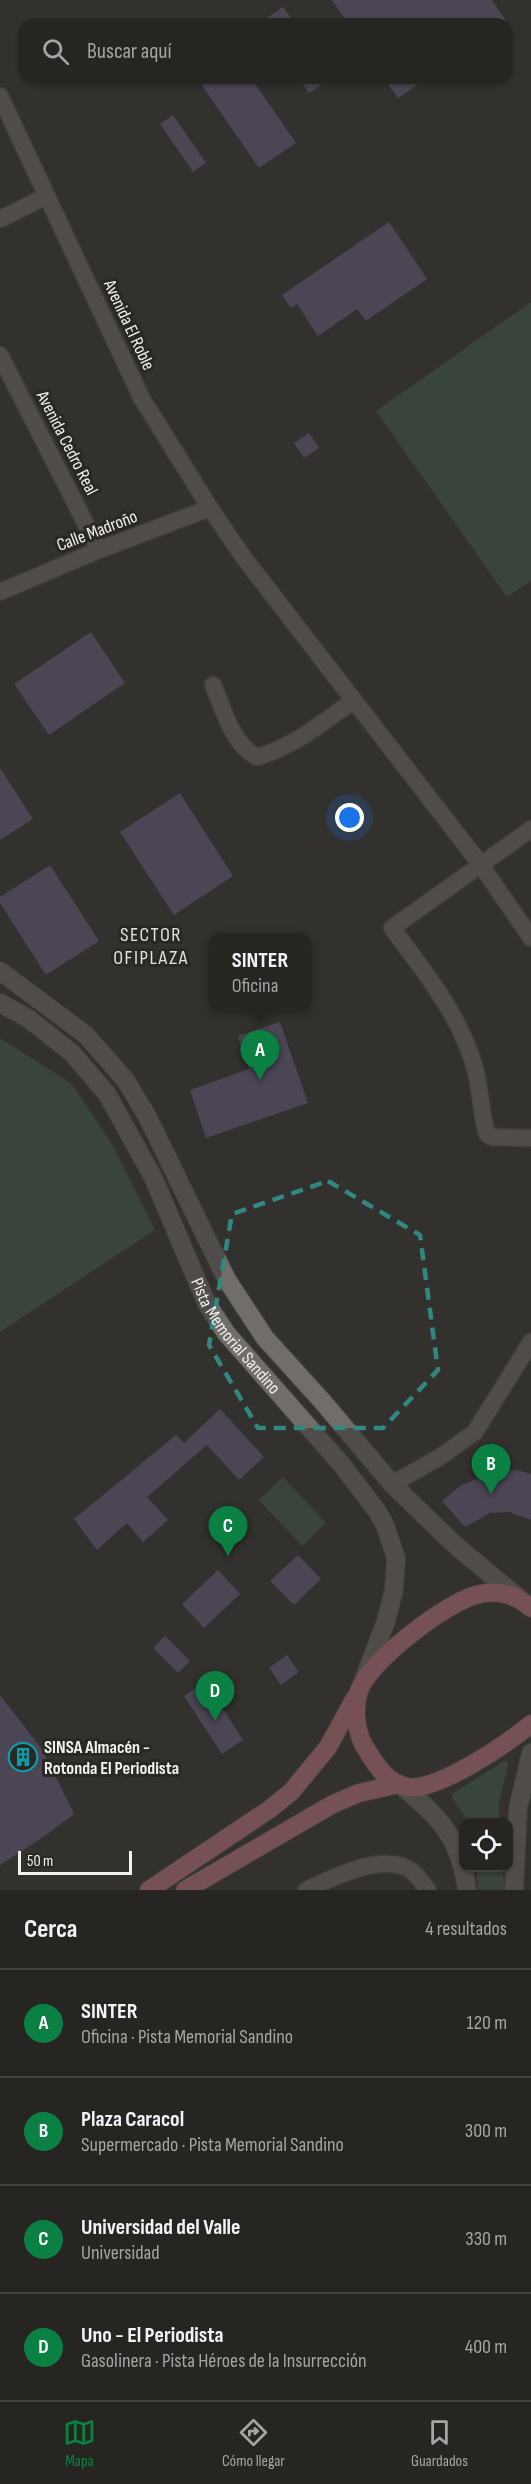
<!DOCTYPE html>
<html lang="es">
<head>
<meta charset="utf-8">
<style>
	body { margin:0; font-family:"Sofia Sans Condensed",sans-serif; background:#32312f; color:#f1f3f6 }
	.controls { position:absolute; right:18px; bottom:18px; display:grid; overflow:hidden; border-radius:12px; box-shadow:0 2px 4px #0004 }
	.controls button { width:54px; height:54px; display:grid; place-items:center; padding:0; border:0; border-bottom:2px solid #424240; background:#262522; color:#f1f3f6; font:30px sans-serif }
	.scale { position:absolute; left:18px; bottom:15px; width:114px; box-sizing:border-box; padding-left:6px; border:3px solid #f2f1ef; border-top:0; font-size:16px; line-height:21px; white-space:nowrap; color:#f2f1ef; -webkit-text-stroke:4px #292824; paint-order:stroke }
	.you { position:absolute; left:350px; top:818px; width:21px; height:21px; margin:-15px; border:4px solid #fff; border-radius:50%; background:#1a73e8; box-shadow:0 0 0 9px #1a73e833 }
	.badge { display:grid; place-items:center; width:39px; height:39px; border-radius:50%; background:#0b8043; color:#fff; font-size:20px; font-weight:700 }
	.pin { position:absolute; translate:-50% -50px; filter:drop-shadow(0 2px 3px #0008) }
	.pin::after { content:''; position:absolute; top:32px; width:21px; height:18px; background:inherit; clip-path:polygon(0 0,100% 0,50% 100%) }
	.popup { position:absolute; left:209px; top:933px; width:102px; height:78px; box-sizing:border-box; display:grid; place-content:center; border-radius:12px; background:#262522; filter:drop-shadow(0 2px 4px #0005); font-size:20px; white-space:nowrap; color:#a4a5a5 }
	.popup b { font-size:22px; color:#f1f3f6 }
	.popup::after { content:''; position:absolute; left:50%; top:100%; margin-left:-12px; border:12px solid transparent; border-top-color:#262522 }
	.list { margin:0; padding:0; list-style:none }
	h2 { display:flex; justify-content:space-between; align-items:center; height:78px; margin:0; padding:0 24px; font-size:26px }
	h2 small { font-size:20px; font-weight:400; color:#a4a5a5 }
	.list li { display:grid; grid-template-columns:39px 1fr auto; gap:18px; align-items:center; box-sizing:border-box; height:108px; padding:0 24px; border-top:2px solid #424240 }
	.list b { display:block; font-size:22px; white-space:nowrap }
	.list p { margin:0; font-size:20px; white-space:nowrap; color:#a4a5a5 }
	.list em { font-size:20px; font-style:normal; color:#a4a5a5 }
	.icon { flex:none; width:33px; height:33px; fill:none; stroke:currentColor; stroke-width:2; stroke-linecap:round; stroke-linejoin:round }
	.map { position:relative; flex:none; width:531px; height:1890px; overflow:hidden }
	.search { position:absolute; background:#262522; box-shadow:0 2px 4px #0004; left:18px; right:18px; top:18px; height:66px; display:flex; align-items:center; gap:15px; box-sizing:border-box; padding:0 21px; border-radius:18px; color:#a4a5a5; font-size:22px }
	.sheet { height:510px; background:#262522 }
	nav { display:flex; justify-content:space-around; align-items:center; box-sizing:border-box; height:84px; border-top:2px solid #424240; background:#262522; font-size:16px; color:#a4a5a5 }
	nav a { display:grid; justify-items:center; gap:3px }
	nav .on { color:#0b8043 }
	.map>svg:first-child { display:block }
	.green { fill:#415c4b }
	.building { fill:#685e84 }
	.lines { fill:none; stroke-linecap:round; stroke-linejoin:round }
	.street-casing { stroke:#4f4d4a; stroke-width:19 }
	.secondary-casing { stroke:#4f4d4a; stroke-width:20 }
	.primary-casing { stroke:#4f4d4a; stroke-width:20 }
	.street { stroke:#716e6a; stroke-width:16 }
	.secondary { stroke:#716e6a; stroke-width:18 }
	.primary { stroke:#c67987; stroke-width:18 }
	.marked { fill:none; stroke:#318881; stroke-width:4.5; stroke-dasharray:12 8; stroke-linejoin:round }
	.labels { text-anchor:middle; dominant-baseline:central; stroke-width:6; stroke-linejoin:round; paint-order:stroke }
	.street-label { font-size:18px; fill:#f2f1ef; stroke:#292824 }
	.poi-label { font-size:18px; font-weight:bold; fill:#f2f1ef; stroke:#292824; text-anchor:start }
	.neighbourhood-label { font-size:20px; letter-spacing:1.5px; fill:#e4e1dc; stroke:#292824 }
</style>
</head>
<body>
<div class="map">
<svg width="531" height="1890" viewBox="0 0 531 1890">
	<rect width="100%" height="100%" fill="#33312e"/>
	<!-- green -->
	<g class="green">
		<path d="M531,302V581L507,597L376,411Z"/>
		<path d="M0,1038L72,1084L112,1144L155,1230L0,1332Z"/>
		<path d="M283,1477L326,1523L302,1546L259,1500Z"/>
		<path d="M504,1761L508,1762V1766L499,1802V1822H469L452,1798V1794Z"/>
		<path d="M476,1868H502L505,1890H478Z"/>
	</g>
	<!-- building -->
	<g class="building">
		<path d="M332,0H492L508,24H348Z"/>
		<path d="M283,7L295,24H258Z"/>
		<path d="M197,78H251L296,143L259,168Z"/>
		<path d="M299,78H331L309,93Z"/>
		<path d="M384,78H427L398,98Z"/>
		<path d="M173,115L206,163L193,172L160,124Z"/>
		<path d="M389,222L427,279L366,321L357,309L318,336L297,304L291,308L282,295Z"/>
		<path d="M309,433L319,448L304,458L294,443Z"/>
		<path d="M91,632L125,683L49,735L14,684Z"/>
		<path d="M0,768L33,819L0,840Z"/>
		<path d="M180,793L233,876L174,915L120,832Z"/>
		<path d="M50,865L99,941L46,975L0,903V897Z"/>
		<path d="M280,1022L308,1103L206,1138L190,1090L249,1069L238,1036Z"/>
		<path d="M220,1409L264,1457L239,1480L207,1445L147,1497L168,1520L143,1542L127,1523L97,1550L74,1519L176,1435L184,1443Z"/>
		<path d="M517,1470L531,1474V1520L509,1512L490,1513L465,1527L442,1501L460,1486L488,1474Z"/>
		<path d="M298,1555L321,1579L294,1605L270,1581Z"/>
		<path d="M218,1570L240,1594L204,1628L182,1604Z"/>
		<path d="M165,1636L190,1661L178,1673L153,1648Z"/>
		<path d="M287,1655L299,1672L281,1685L269,1668Z"/>
		<path d="M205,1682L243,1740L222,1754L184,1696Z"/>
		<path d="M0,1695L42,1749L74,1814L45,1836L0,1865Z"/>
	</g>
	<g class="lines">
		<!-- street casing -->
		<g class="street-casing">
			<g id="street">
				<path d="M0,96L141,397L210,508L244,558L481,865L531,938"/>
				<path d="M0,219L47,196"/>
				<path d="M0,355L99,550"/>
				<path d="M0,592L99,550L210,508"/>
				<path d="M213,685C224,710 231,743 257,757C293,747 324,722 354,700"/>
				<path d="M531,829L392,928C423,970 457,1011 473,1062C481,1085 480,1111 487,1134L492,1137L531,1138"/>
				<path d="M392,1484L440,1457L475,1432L531,1342"/>
				<path d="M306,1890C333,1878 385,1850 413,1872C418,1876 423,1884 428,1890"/>
			</g>
		</g>
		<!-- secondary casing -->
		<g class="secondary-casing">
			<g id="secondary">
				<path d="M0,971L86,1035L126,1081L147,1116L227,1280L265,1338L323,1402L392,1484L454,1544L520,1599"/>
				<path id="s1" d="M0,1003L29,1019L72,1053L107,1094L153,1177L207,1304L226,1333L342,1465L377,1511L385,1525L396,1558L394,1590L386,1621L364,1679"/>
				<path d="M399,1784C439,1816 460,1837 467,1890"/>
				<path d="M514,1890L518,1808L531,1753"/>
			</g>
		</g>
		<!-- primary casing -->
		<g class="primary-casing">
			<g id="primary">
				<path d="M531,1608C515,1594 497,1589 476,1595C446,1603 369,1661 359,1691C353,1711 356,1735 368,1752C377,1767 389,1784 407,1787C437,1792 508,1743 531,1724"/>
				<path d="M149,1890L270,1809L291,1792L328,1747L355,1698"/>
				<path d="M185,1890L333,1804L359,1793L399,1784"/>
			</g>
		</g>
		<!-- street -->
		<use href="#street" class="street"/>
		<!-- secondary -->
		<use href="#secondary" class="secondary"/>
		<!-- primary -->
		<use href="#primary" class="primary"/>
	</g>
	<!-- marked area -->
	<path d="M0 0H531V1890H0ZM328,1181L420,1235L438,1370L383,1428H258L209,1345L232,1214Z" fill="#33312e" fill-opacity=".55" fill-rule="evenodd"/>
	<path class="marked" d="M328,1181L420,1235L438,1370L383,1428H258L209,1345L232,1214Z"/>
	<!-- icons -->
	<defs>
		<g id="building-ring" transform="scale(1.5)"><circle r="9.5" fill="#292824" stroke="#0f9aa8" stroke-width="1.5"/><path d="M-4-6H4V6H1V3H-1V6H-4ZM-2.5-4.3h1.7v1.8h-1.7ZM.8-4.3h1.7v1.8H.8ZM-2.5-1h1.7V.8h-1.7ZM.8-1h1.7V.8H.8Z" fill="#0f9aa8"/></g>
	</defs>
	<g fill-rule="evenodd">
		<use href="#building-ring" x="23" y="1757"/>
	</g>
	<g class="labels">
		<!-- street labels -->
		<g class="street-label">
			<text transform="translate(129 325) rotate(65)">Avenida El Roble</text>
			<text transform="translate(67 443) rotate(63)">Avenida Cedro Real</text>
			<text transform="translate(97 531) rotate(-21)">Calle Madroño</text>
			<text stroke="none"><textPath href="#s1" startOffset="417">Pista Memorial Sandino</textPath></text>
		</g>
		<!-- poi labels -->
		<g class="poi-label">
			<text x="44" y="1747">SINSA Almacén -<tspan x="44" dy="21">Rotonda El Periodista</tspan></text>
		</g>
		<!-- neighbourhood labels -->
		<g class="neighbourhood-label">
			<text x="151" y="935">SECTOR<tspan x="151" dy="23">OFIPLAZA</tspan></text>
		</g>
	</g>
</svg>
<div class="controls">
<button><svg class="icon" aria-label="locate" viewBox="0 0 24 24"><circle cx="12" cy="12" r="6"/><path d="M12 2v4M12 18v4M2 12h4M18 12h4"/></svg></button>
</div>
<div class="scale">50 m</div>
<div class="you"></div>
<div class="pin badge" style="left:260px;top:1080px">A</div>
<div class="popup"><b>SINTER</b>Oficina</div>
<div class="pin badge" style="left:491px;top:1494px">B</div>
<div class="pin badge" style="left:228px;top:1556px">C</div>
<div class="pin badge" style="left:215px;top:1721px">D</div>
<div class="search"><svg class="icon" aria-label="search" viewBox="0 0 24 24"><circle cx="10" cy="10" r="6"/><path d="M15 15l6 6"/></svg>Buscar aquí</div>
</div>
<section class="sheet">
<h2>Cerca<small>4 resultados</small></h2>
<ul class="list">
<li><span class="badge">A</span><div><b>SINTER</b><p>Oficina · Pista Memorial Sandino</p></div><em>120 m</em></li>
<li><span class="badge">B</span><div><b>Plaza Caracol</b><p>Supermercado · Pista Memorial Sandino</p></div><em>300 m</em></li>
<li><span class="badge">C</span><div><b>Universidad del Valle</b><p>Universidad</p></div><em>330 m</em></li>
<li><span class="badge">D</span><div><b>Uno - El Periodista</b><p>Gasolinera · Pista Héroes de la Insurrección</p></div><em>400 m</em></li>
</ul>
</section>
<nav>
<a class="on"><svg class="icon" aria-label="map" viewBox="0 0 24 24"><path d="M3 6l6-2 6 2 6-2v14l-6 2-6-2-6 2zM9 4v14M15 6v14"/></svg>Mapa</a>
<a><svg class="icon" aria-label="directions" viewBox="0 0 24 24"><path d="M12 3l9 9-9 9-9-9zM9 14v-3h6M13 9l2 2-2 2"/></svg>Cómo llegar</a>
<a><svg class="icon" aria-label="saved" viewBox="0 0 24 24"><path d="M7 4h10v16l-5-4-5 4z"/></svg>Guardados</a>
</nav>
</body>
</html>
